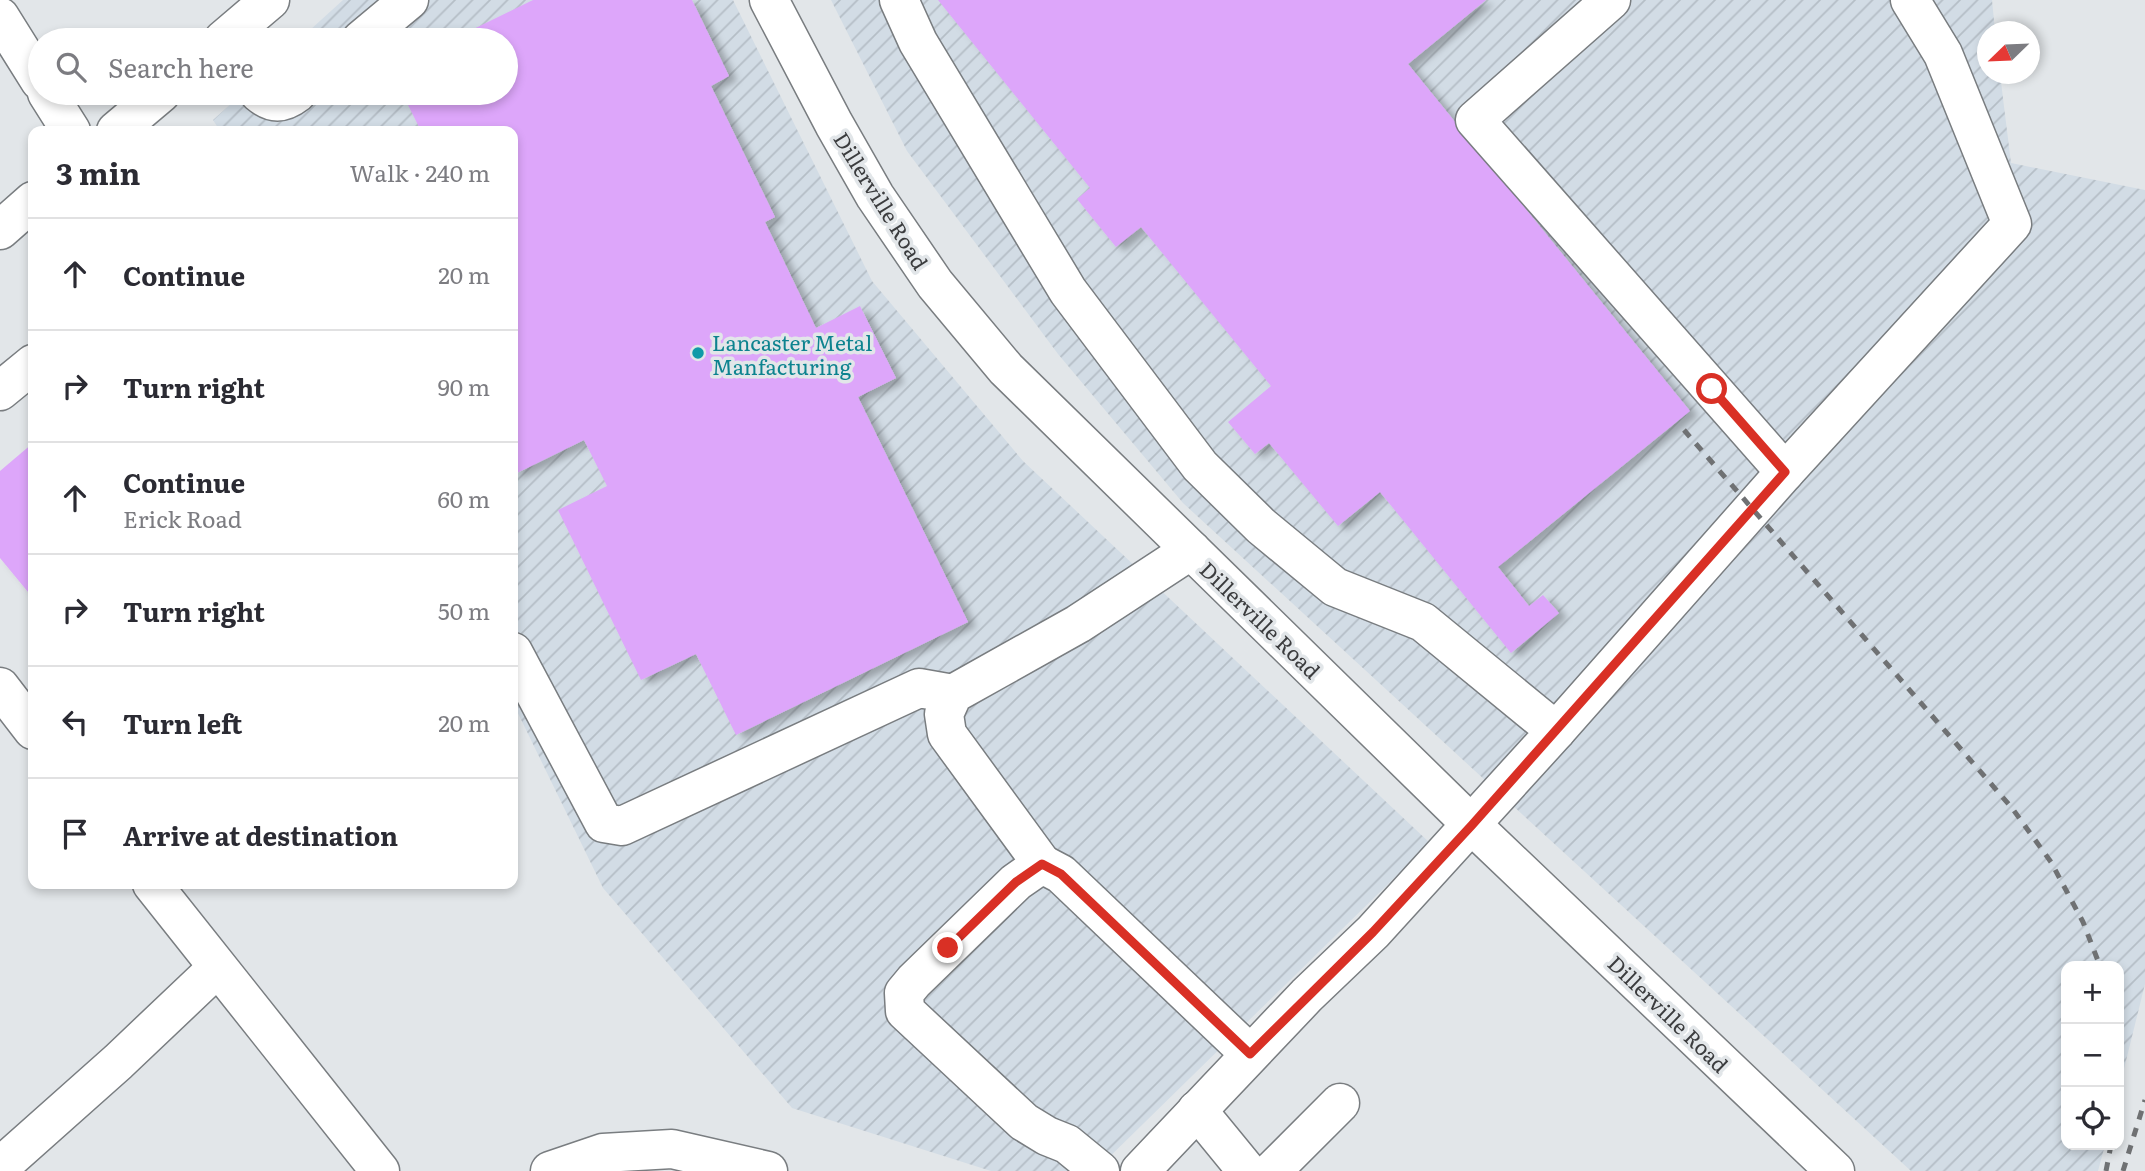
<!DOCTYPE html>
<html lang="en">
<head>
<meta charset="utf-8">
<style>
	body { margin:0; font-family:Literata,serif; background:#f7f7f7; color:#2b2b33 }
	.controls { position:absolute; right:21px; bottom:21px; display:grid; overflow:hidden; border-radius:14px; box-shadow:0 4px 10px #0003 }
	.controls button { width:63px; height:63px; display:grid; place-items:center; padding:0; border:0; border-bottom:2px solid #e1e1e2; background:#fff; color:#2b2b33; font:35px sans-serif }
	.compass { position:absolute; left:1977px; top:21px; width:63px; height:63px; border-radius:50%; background:#fff; box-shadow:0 4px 10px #0003; rotate:247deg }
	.stop { position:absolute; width:21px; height:21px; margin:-16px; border:5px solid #d93025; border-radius:50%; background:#fff }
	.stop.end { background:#d93025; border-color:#fff; box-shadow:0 2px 7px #0008 }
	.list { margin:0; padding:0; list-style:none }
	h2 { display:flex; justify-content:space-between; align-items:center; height:91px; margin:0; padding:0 28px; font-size:30px }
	h2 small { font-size:23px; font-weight:400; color:#7c7c81 }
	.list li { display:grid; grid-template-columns:46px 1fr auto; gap:21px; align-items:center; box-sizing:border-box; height:112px; padding:0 28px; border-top:2px solid #e1e1e2 }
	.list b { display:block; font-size:26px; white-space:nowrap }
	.list p { margin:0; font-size:23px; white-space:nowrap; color:#7c7c81 }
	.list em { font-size:23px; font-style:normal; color:#7c7c81 }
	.icon { flex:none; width:38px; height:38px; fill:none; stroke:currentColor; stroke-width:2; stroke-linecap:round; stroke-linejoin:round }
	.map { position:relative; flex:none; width:2145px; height:1171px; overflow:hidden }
	.search { position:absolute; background:#fff; box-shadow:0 4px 10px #0003; left:28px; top:28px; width:490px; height:77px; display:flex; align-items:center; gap:18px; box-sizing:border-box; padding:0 24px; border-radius:38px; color:#7c7c81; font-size:26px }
	.panel { position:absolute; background:#fff; box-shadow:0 4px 10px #0003; left:28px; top:126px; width:490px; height:763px; border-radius:14px }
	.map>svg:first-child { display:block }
	.industrial { fill:url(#industrial-furrows) }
	.building { fill:#dda6fa; filter:url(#shadow) }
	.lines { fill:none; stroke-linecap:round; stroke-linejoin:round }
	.minor-casing { stroke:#797d80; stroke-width:41 }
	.major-casing { stroke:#797d80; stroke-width:41 }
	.minor { stroke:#fff; stroke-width:38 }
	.major { stroke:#fff; stroke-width:38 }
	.rail { stroke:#6f7173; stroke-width:5; stroke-dasharray:9 9; stroke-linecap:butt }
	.route { stroke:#d93025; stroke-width:9 }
	.culture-dot { fill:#0f9aa8; stroke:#e2e6e9; stroke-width:2.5 }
	.labels { text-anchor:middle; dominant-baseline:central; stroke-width:7; stroke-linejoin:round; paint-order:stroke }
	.street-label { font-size:21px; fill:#3b3c3e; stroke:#e2e6e9 }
	.culture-label { font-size:21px; fill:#0d838f; stroke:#e2e6e9; text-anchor:start }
</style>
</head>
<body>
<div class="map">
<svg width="2145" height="1171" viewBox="0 0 2145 1171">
	<defs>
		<pattern id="industrial-furrows" width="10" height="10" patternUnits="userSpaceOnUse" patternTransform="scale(1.75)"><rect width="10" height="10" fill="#d2dce5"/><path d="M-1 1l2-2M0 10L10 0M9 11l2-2" fill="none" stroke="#b5bec6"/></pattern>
		<filter id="shadow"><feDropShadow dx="8" dy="4.5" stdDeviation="3.5" flood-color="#0004"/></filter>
	</defs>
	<rect width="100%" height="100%" fill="#e2e6e9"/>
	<!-- industrial -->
	<g class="industrial">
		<path d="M343,0H733L872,281L1023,461L1430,843L1095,1171H991L792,1108L603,888L513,703V131H220L213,120L243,93H506V40H299Z"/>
		<path d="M831,0H1992L1995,31L1988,32V74H2000L2011,163L2145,190V984L2119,1089V966H2066V1145H2105L2098,1171H1911L1183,503L1058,354L907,151Z"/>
	</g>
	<!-- building -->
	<g class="building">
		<path d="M533,0H692L729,76L711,86L775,217L765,222L816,328L860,306L896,378L858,397L968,622L736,735L696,654L641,680L558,510L607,486L584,440L513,475V131H421L402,93H506V40H451Z"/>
		<path d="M938,0H1486L1408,64L1690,411L1498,567L1529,606L1543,595L1559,613L1511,653L1380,492L1338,526L1269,443L1255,454L1228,422L1271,386L1141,227L1116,247L1077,199L1090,188Z"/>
		<path d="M33,443V598L0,558V471Z"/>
	</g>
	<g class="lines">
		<!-- minor casing -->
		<g class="minor-casing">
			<g id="minor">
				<path d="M899,0L918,42L1068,291L1200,466L1261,526L1335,587L1423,622L1556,731L1373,932L1307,995L1140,1171"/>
				<path d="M1611,0L1475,120L1785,472L2012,224L1943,54L1910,0"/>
				<path d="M0,17L40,81"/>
				<path d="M361,40L409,0"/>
				<path d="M47,93L71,131"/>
				<path d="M259,93C273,105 283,104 297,93"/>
				<path d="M0,391L33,364"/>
				<path d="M513,652L604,823L622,826L919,688L953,694"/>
				<path d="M0,687L33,730"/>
				<path d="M1556,731L1785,472"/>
				<path d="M1042,864L947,734L944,714L953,694L1078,624L1191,550"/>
				<path d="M152,884L380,1171"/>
				<path d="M1197,1110L1247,1171"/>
				<path d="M0,1167L118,1062L217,968"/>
				<path d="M550,1171L603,1153L672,1149L768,1171"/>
				<path d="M1100,1171L1067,1144L1047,1136L1024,1122L905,1011L904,993L914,981L1016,882L1042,864L1061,874L1250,1054"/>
				<path d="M1272,1171L1340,1103"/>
			</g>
		</g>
		<!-- major casing -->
		<g class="major-casing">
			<g id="major">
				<path d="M769,0L834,124L875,196L935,284L1006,369L1472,825L1835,1171"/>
				<path d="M223,40L270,0"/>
				<path d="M116,131L161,93"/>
				<path d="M0,230L33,201"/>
			</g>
		</g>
		<!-- minor -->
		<use href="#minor" class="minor"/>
		<!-- major -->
		<use href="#major" class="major"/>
		<!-- rail -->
		<g class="rail">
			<path d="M1684,430L2012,808L2051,862L2083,922L2100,966"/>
			<path d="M2106,1171L2111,1145"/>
			<path d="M2123,1171L2145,1100"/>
		</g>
	</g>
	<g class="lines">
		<!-- route -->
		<path class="route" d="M948,948L1016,882L1042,864L1061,874L1250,1054L1373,932L1472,825L1785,472L1712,389"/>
	</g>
	<!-- markers -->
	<circle class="culture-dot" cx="698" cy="353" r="7"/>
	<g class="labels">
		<!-- street labels -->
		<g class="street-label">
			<text transform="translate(882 200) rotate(58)">Dillerville Road</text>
			<text transform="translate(1261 619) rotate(44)">Dillerville Road</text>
			<text transform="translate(1669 1013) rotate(44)">Dillerville Road</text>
		</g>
		<!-- culture labels -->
		<g class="culture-label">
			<text x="712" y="341">Lancaster Metal<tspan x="712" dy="24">Manfacturing</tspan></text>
		</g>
	</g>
</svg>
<div class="controls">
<button>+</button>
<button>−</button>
<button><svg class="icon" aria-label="locate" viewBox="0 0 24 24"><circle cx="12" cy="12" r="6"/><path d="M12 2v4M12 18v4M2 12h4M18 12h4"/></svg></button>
</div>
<svg class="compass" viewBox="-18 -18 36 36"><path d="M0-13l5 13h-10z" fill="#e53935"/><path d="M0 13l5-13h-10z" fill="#7c7c81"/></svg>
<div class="stop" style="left:1712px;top:389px"></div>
<div class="stop end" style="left:948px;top:948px"></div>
<div class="search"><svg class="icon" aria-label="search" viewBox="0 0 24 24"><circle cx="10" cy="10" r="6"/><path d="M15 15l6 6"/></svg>Search here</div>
<section class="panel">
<h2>3 min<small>Walk · 240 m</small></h2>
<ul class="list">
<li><svg class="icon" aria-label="ahead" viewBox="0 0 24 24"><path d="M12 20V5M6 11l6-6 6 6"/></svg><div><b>Continue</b></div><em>20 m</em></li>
<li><svg class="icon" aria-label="right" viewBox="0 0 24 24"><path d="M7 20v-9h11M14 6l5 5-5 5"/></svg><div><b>Turn right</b></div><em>90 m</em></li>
<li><svg class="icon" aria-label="ahead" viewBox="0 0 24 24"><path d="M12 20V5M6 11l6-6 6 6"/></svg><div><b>Continue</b><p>Erick Road</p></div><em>60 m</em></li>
<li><svg class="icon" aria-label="right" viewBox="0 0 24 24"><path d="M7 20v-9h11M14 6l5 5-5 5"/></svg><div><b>Turn right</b></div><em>50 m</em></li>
<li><svg class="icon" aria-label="left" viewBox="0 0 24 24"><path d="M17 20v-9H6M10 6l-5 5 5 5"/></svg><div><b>Turn left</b></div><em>20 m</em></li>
<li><svg class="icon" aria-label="arrive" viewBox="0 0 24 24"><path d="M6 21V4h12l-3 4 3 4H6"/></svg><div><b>Arrive at destination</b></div></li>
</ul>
</section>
</div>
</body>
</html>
